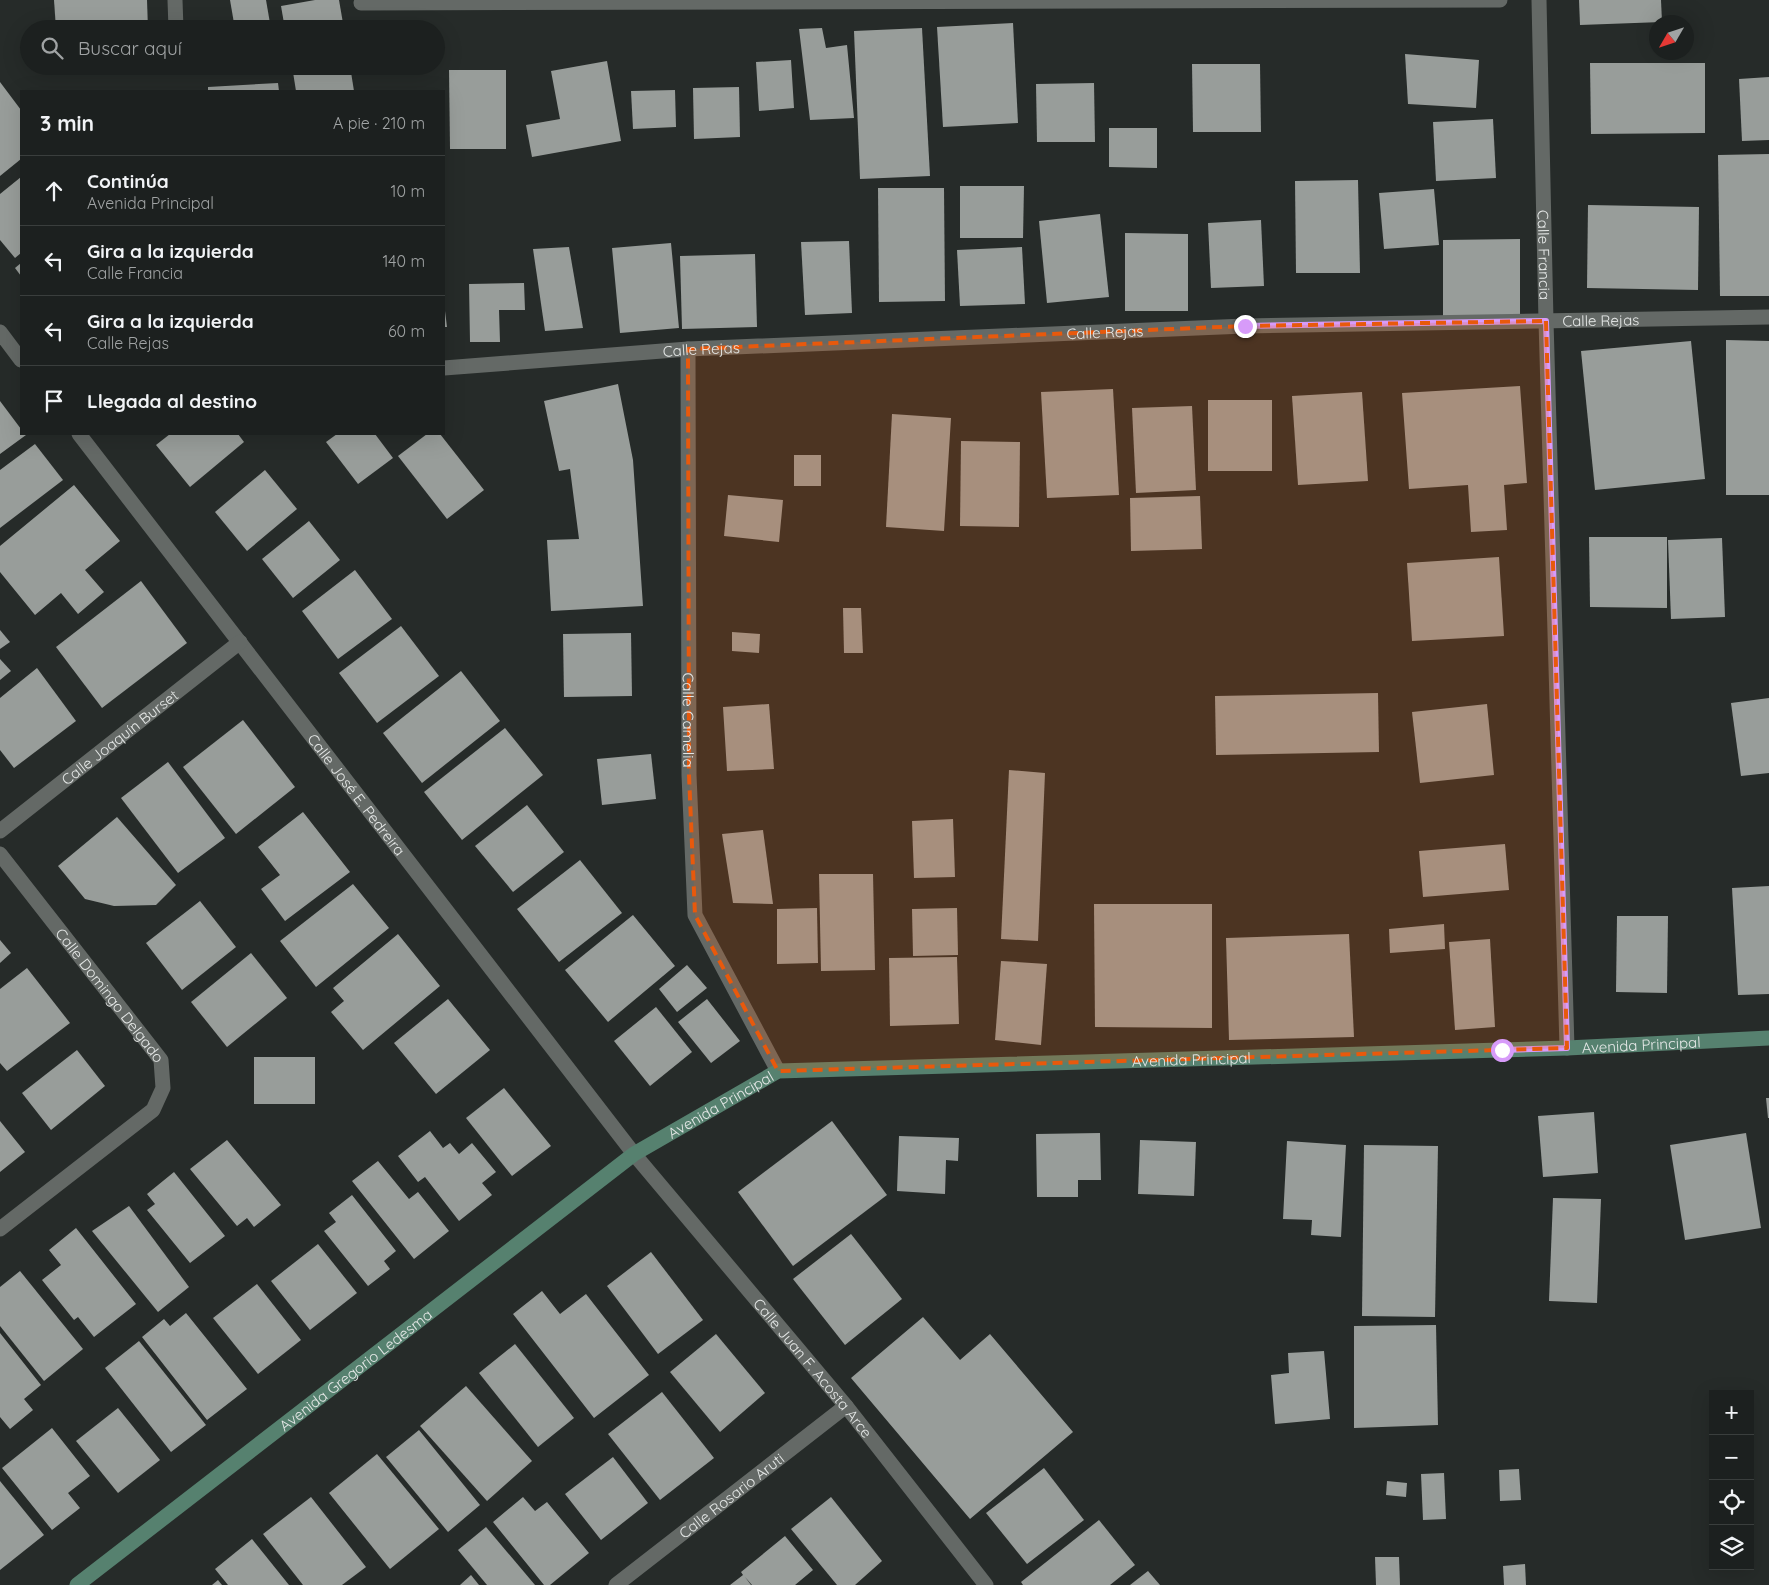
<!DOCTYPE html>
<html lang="es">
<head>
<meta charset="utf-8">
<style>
	body { margin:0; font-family:Quicksand,sans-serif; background:#292d2c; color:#f1f3f6 }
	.controls { position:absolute; right:15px; bottom:15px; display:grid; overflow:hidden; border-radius:0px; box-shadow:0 5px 20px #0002 }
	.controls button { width:45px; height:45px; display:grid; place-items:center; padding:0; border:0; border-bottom:1px solid #3a3e3d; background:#1c201f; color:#f1f3f6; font:25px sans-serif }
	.compass { position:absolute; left:1649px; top:15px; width:45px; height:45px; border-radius:50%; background:#1c201f; box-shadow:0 5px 20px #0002; rotate:231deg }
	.stop { position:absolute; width:15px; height:15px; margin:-11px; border:4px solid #d79bf9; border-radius:50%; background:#fff }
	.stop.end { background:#d79bf9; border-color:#fff; box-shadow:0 1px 5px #0008 }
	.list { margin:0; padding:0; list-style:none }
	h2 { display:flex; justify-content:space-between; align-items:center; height:65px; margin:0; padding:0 20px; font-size:21px }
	h2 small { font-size:16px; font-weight:400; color:#a0a3a4 }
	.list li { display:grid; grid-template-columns:32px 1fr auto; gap:15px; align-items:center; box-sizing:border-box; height:70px; padding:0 20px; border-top:1px solid #3a3e3d }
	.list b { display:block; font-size:19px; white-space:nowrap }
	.list p { margin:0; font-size:16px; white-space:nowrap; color:#a0a3a4 }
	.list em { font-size:16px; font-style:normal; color:#a0a3a4 }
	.icon { flex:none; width:28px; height:28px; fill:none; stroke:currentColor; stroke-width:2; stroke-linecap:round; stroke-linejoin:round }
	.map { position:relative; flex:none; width:1769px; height:1585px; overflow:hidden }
	.search { position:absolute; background:#1c201f; box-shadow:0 5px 20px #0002; left:20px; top:20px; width:425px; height:55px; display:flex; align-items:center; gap:12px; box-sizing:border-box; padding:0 18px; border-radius:28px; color:#a0a3a4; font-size:19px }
	.panel { position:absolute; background:#1c201f; box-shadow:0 5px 20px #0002; left:20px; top:90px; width:425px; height:345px; border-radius:0px }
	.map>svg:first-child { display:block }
	.building { fill:#989d9a }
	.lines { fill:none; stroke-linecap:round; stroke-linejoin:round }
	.street { stroke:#646966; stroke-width:15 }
	.secondary { stroke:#56816f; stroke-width:15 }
	.route { stroke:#d79bf9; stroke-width:6 }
	.marked { fill:#e8590c; fill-opacity:0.2; stroke:#e8590c; stroke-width:4; stroke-dasharray:10 6; stroke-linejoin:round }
	.labels { text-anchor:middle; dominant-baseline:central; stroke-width:5; stroke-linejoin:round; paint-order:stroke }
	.street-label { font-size:15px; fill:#e5e8e7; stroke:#111312 }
</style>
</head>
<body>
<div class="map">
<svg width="1769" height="1585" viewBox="0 0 1769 1585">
	<rect width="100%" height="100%" fill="#262b29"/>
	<!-- building -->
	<g class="building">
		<path d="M54,0H147L148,29H56Z"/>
		<path d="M230,0H266L271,29H235Z"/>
		<path d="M315,0H339L344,29H285L281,6Z"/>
		<path d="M1579,0H1661L1662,22L1580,25Z"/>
		<path d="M1013,23L1018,123L943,127L937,27Z"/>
		<path d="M822,28L826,48L847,45L854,118L810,120L799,29Z"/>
		<path d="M922,28L930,176L860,179L854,31Z"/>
		<path d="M1405,54L1479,60L1476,108L1408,104Z"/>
		<path d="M791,60L794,108L759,111L756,62Z"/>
		<path d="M607,61L621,141L532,157L526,125L560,119L551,71Z"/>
		<path d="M1590,63H1705V133L1591,134Z"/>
		<path d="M1192,64H1260L1261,132H1193Z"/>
		<path d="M292,66H350L354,91H296Z"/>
		<path d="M449,70H506V149H450Z"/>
		<path d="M1769,77V140L1742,141L1739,79Z"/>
		<path d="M0,82L21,110V159L0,176Z"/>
		<path d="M278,83L279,91H208V87Z"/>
		<path d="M1094,83L1095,142H1037L1036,84Z"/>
		<path d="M739,87L740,137L694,139L693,88Z"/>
		<path d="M675,90L676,127L633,129L631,91Z"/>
		<path d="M1493,119L1496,178L1436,181L1433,122Z"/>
		<path d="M1109,128H1157V168L1109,167Z"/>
		<path d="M1769,154V296H1720L1718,155Z"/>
		<path d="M21,177V253L15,258L0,240V194Z"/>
		<path d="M1358,180L1360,273H1296L1295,181Z"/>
		<path d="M960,186H1024L1023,238H960Z"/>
		<path d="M878,188H944L945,301L879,302Z"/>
		<path d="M1434,189L1439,245L1384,249L1379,193Z"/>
		<path d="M1588,205L1699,207L1698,290L1587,288Z"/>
		<path d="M1100,214L1109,297L1047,303L1039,221Z"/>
		<path d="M1261,220L1264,286L1211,288L1208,223Z"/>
		<path d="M1125,233L1188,234V311H1125Z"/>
		<path d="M1520,239V317H1443V240Z"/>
		<path d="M849,241L852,313L805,315L801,242Z"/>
		<path d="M671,243L679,328L620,333L612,248Z"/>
		<path d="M569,247L583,328L545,331L533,249Z"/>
		<path d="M1022,247L1025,304L960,306L957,250Z"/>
		<path d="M755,254L757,327L682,329L680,256Z"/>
		<path d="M21,263V276L15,268Z"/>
		<path d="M524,283L525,310H499L500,342H470L469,284Z"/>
		<path d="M444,311H445L447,327H444Z"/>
		<path d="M1726,340L1769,341V495H1726Z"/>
		<path d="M1691,341L1705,479L1595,490L1581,351Z"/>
		<path d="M618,384L633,460L643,606L551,611L547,540L579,539L570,469L559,471L544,401Z"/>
		<path d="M1520,386L1527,483L1504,485L1507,530L1471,532L1468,485L1409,489L1402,393Z"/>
		<path d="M1113,389L1119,495L1047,498L1041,392Z"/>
		<path d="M1362,392L1368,481L1298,485L1292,396Z"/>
		<rect x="1208" y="400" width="64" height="71"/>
		<path d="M0,401L21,429V434L26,435L0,454Z"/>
		<path d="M1192,406L1196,490L1136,493L1132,408Z"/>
		<path d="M892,414L951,418L944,531L886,527Z"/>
		<path d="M170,434H238L244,442L190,487L156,445Z"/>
		<path d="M337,434H375L393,458L358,484L326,442Z"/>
		<path d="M427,434H440L484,490L447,519L398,456Z"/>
		<path d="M961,441L1020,442L1019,527L960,526Z"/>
		<path d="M35,444L63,480L0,528V470Z"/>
		<rect x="794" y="455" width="27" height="31"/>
		<path d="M265,470L297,509L247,551L215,512Z"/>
		<path d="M74,485L120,541L85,570L104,592L78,614L61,593L35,615L0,572V546Z"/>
		<path d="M728,495L783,500L779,542L724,536Z"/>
		<path d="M1200,496L1202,549L1131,551L1130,498Z"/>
		<path d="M309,521L340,560L293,598L262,559Z"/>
		<path d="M1589,537H1667V608L1590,607Z"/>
		<path d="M1722,538L1725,617L1671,619L1668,540Z"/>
		<path d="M1499,557L1504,636L1412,641L1407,563Z"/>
		<path d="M355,570L392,619L338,659L302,611Z"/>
		<path d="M141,581L187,643L102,708L56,647Z"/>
		<path d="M843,608H861L863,653H844Z"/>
		<path d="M401,626L439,676L377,723L339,673Z"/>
		<path d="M0,630L10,642L0,649Z"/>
		<path d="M732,632L760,634L759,653L732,651Z"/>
		<path d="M631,633L632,696L564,697L563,634Z"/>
		<path d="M0,659L11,671L0,680Z"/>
		<path d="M37,668L76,721L14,768L0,750V698Z"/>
		<path d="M461,671L500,721L422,783L383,733Z"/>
		<path d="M1378,693L1379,752L1216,755L1215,696Z"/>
		<path d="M1769,698V773L1741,776L1731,703Z"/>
		<path d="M769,704L774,769L727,771L723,707Z"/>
		<path d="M1487,704L1494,775L1420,783L1412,712Z"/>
		<path d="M243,720L295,787L236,834L183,767Z"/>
		<path d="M505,728L543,775L462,840L424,792Z"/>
		<path d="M651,754L656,799L602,805L597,759Z"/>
		<path d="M168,762L225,838L178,873L121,798Z"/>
		<path d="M1009,770L1045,773L1038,941L1001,939Z"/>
		<path d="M527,805L564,852L513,892L475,846Z"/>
		<path d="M303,812L350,872L285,921L261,889L280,875L258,847Z"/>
		<path d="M117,817L176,885L156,905L114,906L85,899L58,866Z"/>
		<path d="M953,819L955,877L914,878L912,821Z"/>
		<path d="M763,830L773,904L733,903L722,834Z"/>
		<path d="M1505,844L1509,890L1423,897L1419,851Z"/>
		<path d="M580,860L622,913L559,962L517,909Z"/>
		<path d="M819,874H873L875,970L821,971Z"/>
		<path d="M353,884L389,928L316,987L280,941Z"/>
		<path d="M1769,886V994L1738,995L1732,888Z"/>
		<path d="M200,901L236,947L182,990L146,943Z"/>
		<path d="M1094,904H1212V1028L1095,1027Z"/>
		<path d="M817,908L818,963L777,964V909Z"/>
		<path d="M957,908L958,955L913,956L912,909Z"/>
		<path d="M633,915L675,966L608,1022L565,970Z"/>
		<path d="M1617,916H1668L1667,993L1616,992Z"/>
		<path d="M1444,924L1445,949L1390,953L1389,929Z"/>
		<path d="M398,934L440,986L363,1050L331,1012L344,1001L333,988Z"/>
		<path d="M1349,934L1354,1037L1229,1040L1226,938Z"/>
		<path d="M1490,939L1495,1027L1455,1030L1449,942Z"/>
		<path d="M0,940L11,953L0,963Z"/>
		<path d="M251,953L287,998L227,1047L191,1002Z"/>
		<path d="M957,957L959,1024L890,1026L889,958Z"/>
		<path d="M1001,961L1047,964L1041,1045L995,1040Z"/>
		<path d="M687,965L707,988L677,1012L659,989Z"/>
		<path d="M27,968L70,1023L7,1071L0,1063V989Z"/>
		<path d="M448,999L490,1050L436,1094L394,1043Z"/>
		<path d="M707,999L740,1041L711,1063L678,1022Z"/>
		<path d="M656,1007L692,1052L650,1086L614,1041Z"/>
		<path d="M77,1050L105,1086L51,1130L22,1093Z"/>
		<rect x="254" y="1057" width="61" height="47"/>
		<path d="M504,1088L551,1146L512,1176L466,1118Z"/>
		<path d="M1766,1098H1769V1118H1768Z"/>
		<path d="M1594,1112L1598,1173L1543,1177L1538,1116Z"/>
		<path d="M0,1121L25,1152L0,1172Z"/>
		<path d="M832,1121L887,1195L793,1266L738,1192Z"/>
		<path d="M430,1131L443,1148L450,1143L459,1154L472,1143L496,1172L482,1183L492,1195L459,1221L425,1177L418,1182L398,1156Z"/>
		<path d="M1100,1133L1101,1180H1078V1197H1037L1036,1134Z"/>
		<path d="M1746,1133L1761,1228L1685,1240L1670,1145Z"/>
		<path d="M899,1136L959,1138L958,1161L946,1160L945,1194L897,1191Z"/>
		<path d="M227,1140L281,1205L254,1227L247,1218L237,1226L190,1169Z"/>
		<path d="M1140,1140L1196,1142L1194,1196L1138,1194Z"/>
		<path d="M1287,1141L1346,1145L1341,1237L1311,1235L1312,1220L1283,1219Z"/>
		<path d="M1364,1145L1438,1146L1435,1317L1362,1316Z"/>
		<path d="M378,1161L409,1199L418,1192L449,1231L414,1259L352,1181Z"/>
		<path d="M174,1172L225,1236L190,1263L147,1210L155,1204L147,1194Z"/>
		<path d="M352,1195L396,1251L384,1261L390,1269L368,1286L324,1231L336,1222L329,1213Z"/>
		<path d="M1553,1198L1601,1199L1597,1303L1549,1301Z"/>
		<path d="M129,1206L189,1287L158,1312L92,1231Z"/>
		<path d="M76,1228L136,1304L94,1337L78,1317L74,1320L42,1280L61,1265L49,1250Z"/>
		<path d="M851,1234L902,1299L845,1345L793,1279Z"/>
		<path d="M318,1244L357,1293L310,1330L271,1281Z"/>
		<path d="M651,1252L703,1320L658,1354L607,1286Z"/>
		<path d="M20,1271L83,1349L44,1381L0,1326V1287Z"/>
		<path d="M257,1284L301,1340L258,1374L213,1318Z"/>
		<path d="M542,1291L560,1314L586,1294L649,1375L594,1418L513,1314Z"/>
		<path d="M186,1313L247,1389L207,1420L142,1337L164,1319L170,1326Z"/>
		<path d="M923,1317L960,1360L990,1334L1073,1432L970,1519L851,1378Z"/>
		<path d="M1436,1325L1438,1425L1354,1428V1326Z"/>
		<path d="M0,1333L41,1385L24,1399L33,1410L10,1429L0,1417Z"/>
		<path d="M716,1334L765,1393L720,1432L670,1372Z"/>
		<path d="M139,1341L206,1425L171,1452L105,1368Z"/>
		<path d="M515,1344L574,1418L538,1447L479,1373Z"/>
		<path d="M1324,1351L1330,1419L1275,1424L1271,1375L1289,1373L1288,1353Z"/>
		<path d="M466,1386L532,1461L487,1501L420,1426Z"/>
		<path d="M662,1392L714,1458L660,1500L608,1434Z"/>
		<path d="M118,1408L160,1460L118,1493L76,1441Z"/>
		<path d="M52,1428L90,1476L68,1493L80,1508L52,1530L2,1468Z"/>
		<path d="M419,1430L480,1505L448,1532L386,1457Z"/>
		<path d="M377,1454L439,1529L390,1569L329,1493Z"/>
		<path d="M613,1457L648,1503L601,1540L565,1494Z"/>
		<path d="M1044,1468L1084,1520L1027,1564L986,1513Z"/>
		<path d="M1519,1469L1521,1500L1500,1501L1499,1470Z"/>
		<path d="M1444,1473L1446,1519L1423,1520L1421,1474Z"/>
		<path d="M0,1481L44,1535L0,1570Z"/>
		<path d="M1387,1481L1407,1483L1406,1497L1386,1495Z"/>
		<path d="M311,1497L366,1567L342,1585H303L263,1534Z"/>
		<path d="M523,1497L535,1511L547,1502L589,1553L550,1585H544L493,1522Z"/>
		<path d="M831,1497L882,1561L855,1585H837L791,1529Z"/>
		<path d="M1099,1520L1135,1565L1110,1585H1023L1021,1582Z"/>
		<path d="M486,1527L535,1585H487L458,1550Z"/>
		<path d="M785,1536L813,1570L795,1585H752L745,1577L751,1585H730L743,1575L741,1572Z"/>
		<path d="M252,1539L289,1585H228L215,1569Z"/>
		<path d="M1375,1557H1399L1400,1585H1376Z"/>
		<path d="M1525,1564L1526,1585H1504L1503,1566Z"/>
		<path d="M1148,1571L1160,1585H1130Z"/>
		<path d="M471,1575L479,1585H460Z"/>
		<path d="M218,1580L222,1585H212Z"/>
	</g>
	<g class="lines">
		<!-- street -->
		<g class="street">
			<path d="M175,0L176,29"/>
			<path id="s1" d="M1539,0L1546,321L1567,1048"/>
			<path d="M361,3L1500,0"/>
			<path d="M0,332L21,360"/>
			<path id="s2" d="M688,349L689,775L695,915L778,1071"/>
			<path id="s3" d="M444,368L688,349L1245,326L1769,317"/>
			<path id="s4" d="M79,434L634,1154L846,1406L986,1585"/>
			<path id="s5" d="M0,831L240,642"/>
			<path id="s6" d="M0,854L161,1060L163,1088L153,1110L0,1229"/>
			<path id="s7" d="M616,1585L846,1406"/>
		</g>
		<!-- secondary -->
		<path class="secondary" id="s8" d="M77,1585L634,1154L778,1071L1567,1048L1769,1038"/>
	</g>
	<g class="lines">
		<!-- route -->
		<path class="route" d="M1245,326L1546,321L1567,1048L1502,1050"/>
	</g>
	<!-- marked area -->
	<path class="marked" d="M1546,321L1567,1048L778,1071L695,915L689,775L688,349L1245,326Z"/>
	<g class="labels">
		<!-- street labels -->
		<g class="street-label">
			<text stroke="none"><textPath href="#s1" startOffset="255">Calle Francia</textPath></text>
			<text stroke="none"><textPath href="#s3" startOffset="1158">Calle Rejas</textPath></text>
			<text stroke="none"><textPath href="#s3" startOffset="662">Calle Rejas</textPath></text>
			<text stroke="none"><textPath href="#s3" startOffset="258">Calle Rejas</textPath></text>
			<text stroke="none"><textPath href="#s2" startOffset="371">Calle Camelia</textPath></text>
			<text stroke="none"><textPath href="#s5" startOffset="152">Calle Joaquín Burset</textPath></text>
			<text stroke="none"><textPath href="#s4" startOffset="455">Calle José E. Pedreira</textPath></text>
			<text stroke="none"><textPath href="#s6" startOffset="179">Calle Domingo Delgado</textPath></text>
			<text stroke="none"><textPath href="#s8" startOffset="1734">Avenida Principal</textPath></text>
			<text stroke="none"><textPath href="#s8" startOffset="1284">Avenida Principal</textPath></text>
			<text stroke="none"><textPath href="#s8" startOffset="804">Avenida Principal</textPath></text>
			<text stroke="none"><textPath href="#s4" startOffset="1188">Calle Juan F. Acosta Arce</textPath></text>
			<text stroke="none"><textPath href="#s8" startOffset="352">Avenida Gregorio Ledesma</textPath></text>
			<text stroke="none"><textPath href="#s7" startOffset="146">Calle Rosario Aruti</textPath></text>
		</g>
	</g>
</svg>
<div class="controls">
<button>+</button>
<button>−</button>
<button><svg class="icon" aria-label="locate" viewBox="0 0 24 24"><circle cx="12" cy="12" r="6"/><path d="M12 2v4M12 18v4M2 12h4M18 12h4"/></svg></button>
<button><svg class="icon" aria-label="layers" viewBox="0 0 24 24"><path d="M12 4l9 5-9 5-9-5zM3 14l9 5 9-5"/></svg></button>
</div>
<svg class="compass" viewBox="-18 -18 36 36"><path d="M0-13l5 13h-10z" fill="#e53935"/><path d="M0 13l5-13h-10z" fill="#a0a3a4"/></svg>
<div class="stop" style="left:1502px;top:1050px"></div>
<div class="stop end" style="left:1245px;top:326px"></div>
<div class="search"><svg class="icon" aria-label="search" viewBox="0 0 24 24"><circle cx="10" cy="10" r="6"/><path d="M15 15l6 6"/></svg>Buscar aquí</div>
<section class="panel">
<h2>3 min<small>A pie · 210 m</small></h2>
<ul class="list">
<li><svg class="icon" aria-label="ahead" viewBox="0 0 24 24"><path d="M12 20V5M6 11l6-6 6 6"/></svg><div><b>Continúa</b><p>Avenida Principal</p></div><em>10 m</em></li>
<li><svg class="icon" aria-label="left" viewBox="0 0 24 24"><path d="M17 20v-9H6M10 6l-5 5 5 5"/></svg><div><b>Gira a la izquierda</b><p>Calle Francia</p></div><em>140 m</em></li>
<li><svg class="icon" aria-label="left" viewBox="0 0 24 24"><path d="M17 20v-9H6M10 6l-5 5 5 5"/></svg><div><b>Gira a la izquierda</b><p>Calle Rejas</p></div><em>60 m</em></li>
<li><svg class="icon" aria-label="arrive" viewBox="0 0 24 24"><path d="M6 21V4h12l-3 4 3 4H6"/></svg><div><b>Llegada al destino</b></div></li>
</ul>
</section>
</div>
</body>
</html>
